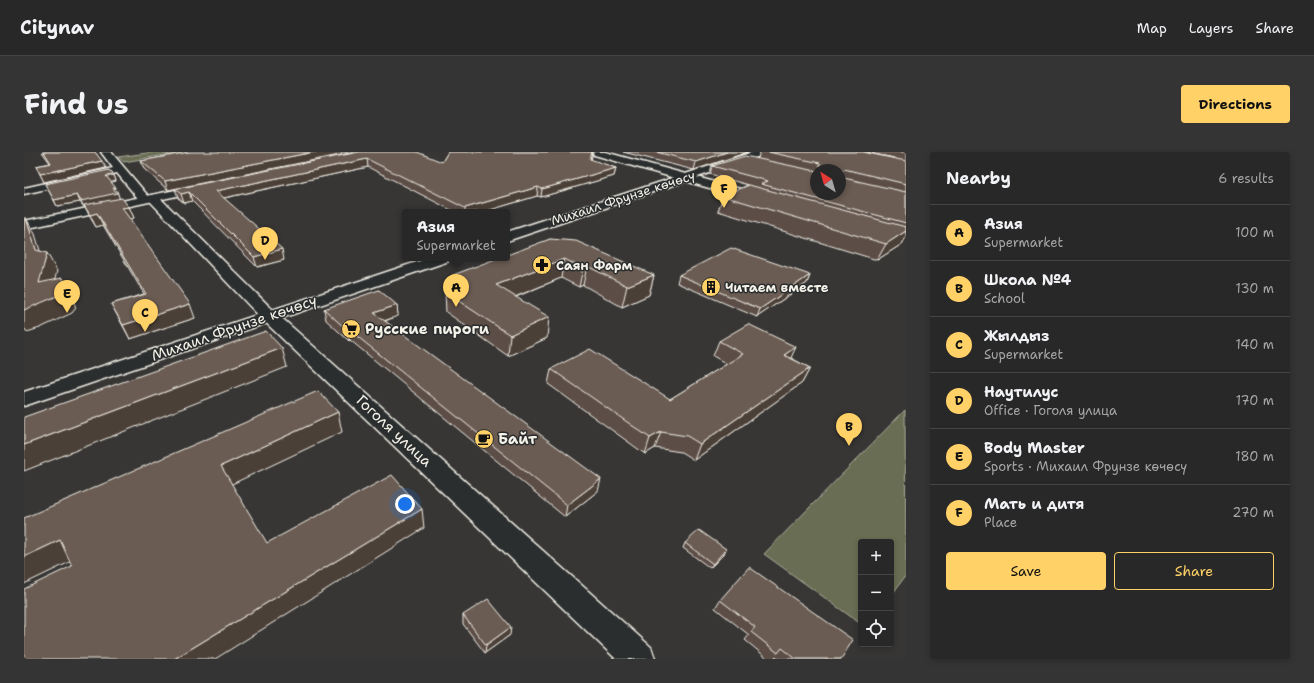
<!DOCTYPE html>
<html lang="en">
<head>
<meta charset="utf-8">
<style>
	body { margin:0; font-family:"Shantell Sans",sans-serif; background:#353434; color:#f1f3f6 }
	.controls { position:absolute; right:12px; bottom:12px; display:grid; overflow:hidden; border-radius:4px; box-shadow:0 2px 6px #0003 }
	.controls button { width:36px; height:36px; display:grid; place-items:center; padding:0; border:0; border-bottom:1px solid #454445; background:#292828; color:#f1f3f6; font:20px sans-serif }
	.compass { position:absolute; left:786px; top:12px; width:36px; height:36px; border-radius:50%; background:#292828; box-shadow:0 2px 6px #0003; rotate:323deg }
	.you { position:absolute; left:381px; top:352px; width:14px; height:14px; margin:-10px; border:3px solid #fff; border-radius:50%; background:#1a73e8; box-shadow:0 0 0 6px #1a73e833 }
	.badge { display:grid; place-items:center; width:26px; height:26px; border-radius:50%; background:#ffd166; color:#111; font-size:13px; font-weight:700 }
	.pin { position:absolute; translate:-50% -33px; filter:drop-shadow(0 1px 2px #0008) }
	.pin::after { content:''; position:absolute; top:21px; width:14px; height:12px; background:inherit; clip-path:polygon(0 0,100% 0,50% 100%) }
	.popup { position:absolute; left:378px; top:57px; width:108px; height:52px; box-sizing:border-box; display:grid; place-content:center; border-radius:4px; background:#292828; filter:drop-shadow(0 1px 3px #0005); font-size:13px; white-space:nowrap; color:#a5a6a8 }
	.popup b { font-size:15px; color:#f1f3f6 }
	.popup::after { content:''; position:absolute; left:50%; top:100%; margin-left:-8px; border:8px solid transparent; border-top-color:#292828 }
	.list { margin:0; padding:0; list-style:none }
	h2 { display:flex; justify-content:space-between; align-items:center; height:52px; margin:0; padding:0 16px; font-size:17px }
	h2 small { font-size:13px; font-weight:400; color:#a5a6a8 }
	.list li { display:grid; grid-template-columns:26px 1fr auto; gap:12px; align-items:center; box-sizing:border-box; height:56px; padding:0 16px; border-top:1px solid #454445 }
	.list b { display:block; font-size:15px; white-space:nowrap }
	.list p { margin:0; font-size:13px; white-space:nowrap; color:#a5a6a8 }
	.list em { font-size:13px; font-style:normal; color:#a5a6a8 }
	.actions { display:flex; gap:8px; padding:12px 16px }
	.actions a { flex:1; padding:9px 0; border:1px solid #ffd166; border-radius:4px; text-align:center; font-size:14px; color:#ffd166 }
	.actions .main { background:#ffd166; color:#111 }
	.icon { flex:none; width:22px; height:22px; fill:none; stroke:currentColor; stroke-width:2; stroke-linecap:round; stroke-linejoin:round }
	.map { position:relative; flex:none; width:882px; height:507px; overflow:hidden; border-radius:4px }
	header { display:flex; align-items:center; gap:24px; box-sizing:border-box; height:56px; padding:0 20px; background:#292828; border-bottom:1px solid #454445 }
	header strong { font-size:19px }
	nav { display:flex; gap:22px; margin-inline-start:auto; font-size:14px }
	.intro { display:flex; align-items:center; justify-content:space-between; box-sizing:border-box; height:96px; padding:0 24px }
	h1 { margin:0; font-size:28px }
	.button { padding:10px 18px; border-radius:4px; background:#ffd166; color:#111; font-size:14px; font-weight:700 }
	main { display:flex; gap:24px; padding:0 24px }
	aside { flex:1; background:#292828; border-radius:4px; box-shadow:0 2px 6px #0003 }
	.map>svg:first-child { display:block }
	.green { fill:#686d53; stroke:#aeaf9e }
	.lines { fill:none; stroke-linecap:round; stroke-linejoin:round }
	.minor-casing { stroke:#f4f1e8; stroke-width:3 }
	.tertiary-casing { stroke:#f4f1e8; stroke-width:3 }
	.secondary-casing { stroke:#f4f1e8; stroke-width:3 }
	.minor { fill:#2a2d2e; fill-rule:evenodd }
	.tertiary { fill:#2a2d2e; fill-rule:evenodd }
	.secondary { fill:#2a2d2e; fill-rule:evenodd }
	.wall { fill:#5c4e47; stroke:#f4f1e8; fill-rule:evenodd }
	.shaded-wall { fill:#4b4039; stroke:#f4f1e8 }
	.building { fill:#6b5b52; stroke:#f4f1e8 }
	.labels { text-anchor:middle; dominant-baseline:central; stroke-width:3; stroke-linejoin:round; paint-order:stroke }
	.far-street-label { font-size:13px; fill:#f4f1e8; stroke:#2a2d2e }
	.far-poi-label { font-size:13px; font-weight:bold; fill:#f4f1e8; stroke:#2a2d2e; text-anchor:start }
	.street-label { font-size:15px; fill:#f4f1e8; stroke:#2a2d2e }
	.poi-label { font-size:15px; font-weight:bold; fill:#f4f1e8; stroke:#2a2d2e; text-anchor:start }
</style>
</head>
<body>
<header>
<strong>Citynav</strong>
<nav><a>Map</a><a>Layers</a><a>Share</a></nav>
</header>
<div class="intro"><h1>Find us</h1><a class="button">Directions</a></div>
<main>
<div class="map">
<svg width="882" height="507" viewBox="0 0 882 507">
	<rect width="100%" height="100%" fill="#373635"/>
	<filter id="ink" filterUnits="userSpaceOnUse"><feTurbulence type="fractalNoise" baseFrequency=".025" numOctaves="2"/><feDisplacementMap in="SourceGraphic" scale="8" xChannelSelector="R" yChannelSelector="G"/><feConvolveMatrix kernelMatrix="1 2 1 2 8 2 1 2 1" color-interpolation-filters="sRGB"/></filter>
	<g filter="url(#ink)">
		<!-- green -->
		<g class="green">
			<path d="M131,0H158L100,10L94,5Z"/>
			<path d="M881,258L882,423L867,444V390H837V472L740,402Z"/>
		</g>
		<g class="lines">
			<!-- minor casing -->
			<g class="minor-casing">
				<path id="minor" d="M77,0H87L125,45L130,43L134,44L251,160L627,495L631,507H592L239,168L125,48L120,50L116,49L93,21L0,42V36L89,16Z"/>
			</g>
			<!-- tertiary casing -->
			<g class="tertiary-casing">
				<g id="tertiary">
					<path d="M565,0H581L742,44L744,47L742,50H734L567,2Z"/>
					<path d="M181,32L185,33L187,35L185,37L0,77V69Z"/>
				</g>
			</g>
			<!-- secondary casing -->
			<g class="secondary-casing">
				<g id="secondary">
					<path d="M729,0H744L742,2L483,89V80Z"/>
					<path d="M405,106H427L425,109L0,254V240Z"/>
				</g>
			</g>
			<!-- minor -->
			<use href="#minor" class="minor"/>
			<!-- tertiary -->
			<use href="#tertiary" class="tertiary"/>
			<!-- secondary -->
			<use href="#secondary" class="secondary"/>
		</g>
		<!-- wall -->
		<g class="wall">
			<path d="M18,0H71L82,16L20,30L12,14L26,11Z"/>
			<path d="M165,0L144,38L120,17L117,9Z"/>
			<path d="M335,0L418,10L424,0H569L567,8L592,16L590,24L517,45L513,44L459,60H431L344,15L200,46L260,108L233,115L168,49L160,51L154,46L151,37Z"/>
			<path d="M599,0H724L670,18Z"/>
			<path d="M736,0H839L870,6L841,0H882V85L878,92L853,108L694,59L699,44L724,33L686,22L688,14L734,6ZM792,18H816L792,42Z"/>
			<path d="M90,23L92,29L87,30L94,42L95,46L105,55L110,66L106,67L171,166L106,187L87,152L120,142L79,73L72,75L66,65L61,55H60L56,50L33,54L21,32Z"/>
			<path d="M526,87L630,123L625,143L598,155L559,133L555,135L537,126L492,145L523,186L484,204L422,160L421,140Z"/>
			<path d="M655,123H786L783,131L733,165L653,131Z"/>
			<path d="M373,153L374,164L361,169L574,339L541,365L326,188L325,189L302,168L300,157Z"/>
			<path d="M695,189L767,206L786,216L778,231L670,308L657,300L631,296L621,302L524,232L527,217L646,247L703,212L689,204Z"/>
			<path d="M661,391L700,402L686,416L659,396Z"/>
			<path d="M696,448L817,507H755L752,504L749,507H744L721,488L725,483L691,456Z"/>
			<path d="M439,463L486,483L461,501L439,472Z"/>
		</g>
		<!-- shaded-wall -->
		<g class="shaded-wall">
			<path d="M290,0H330L144,38L141,29Z"/>
			<path d="M568,0H569L568,4L565,15L566,7Z"/>
			<path d="M703,0H724L670,18L672,10Z"/>
			<path d="M343,7L344,15L195,47L192,39Z"/>
			<path d="M78,9L82,16L20,30L16,22Z"/>
			<path d="M592,16L590,24L517,45L518,37Z"/>
			<path d="M90,23L92,29L85,31L82,24Z"/>
			<path d="M514,35L513,44L459,60H441V56Z"/>
			<path d="M89,36H92L96,48L60,55L57,49Z"/>
			<path d="M165,40L168,49L160,51L157,42Z"/>
			<path d="M53,43L56,50L33,54L30,48Z"/>
			<path d="M105,55L110,66L103,68L98,56Z"/>
			<path d="M73,61L79,73L72,75L66,63Z"/>
			<path d="M2,66L11,82L20,112L23,101L33,119L26,147L38,126L48,145L52,156L48,161L16,176L3,180L1,177L0,178V158L15,131L12,98Z"/>
			<path d="M882,79V85L878,92L853,108L862,92Z"/>
			<path d="M258,97L260,108L233,115L230,105Z"/>
			<path d="M540,107L537,126L471,153L472,133Z"/>
			<path d="M563,114L559,133L555,135L559,116Z"/>
			<path d="M630,123L625,143L598,155L603,134Z"/>
			<path d="M786,123L783,131L733,165L736,157Z"/>
			<path d="M166,152L171,166L106,187L99,173Z"/>
			<path d="M373,153L374,164L351,172L350,161Z"/>
			<path d="M525,165L523,186L484,204L486,183Z"/>
			<path d="M324,177L326,188L325,189L323,178Z"/>
			<path d="M772,195L765,210L760,203Z"/>
			<path d="M258,196L263,215L0,319V293Z"/>
			<path d="M786,216L778,231L670,308L676,292Z"/>
			<path d="M314,260L318,280L206,333L197,314Z"/>
			<path d="M637,280L631,296L621,302L626,286Z"/>
			<path d="M577,327L574,339L541,365L543,353Z"/>
			<path d="M398,357L400,376L191,507H150Z"/>
			<path d="M36,388L52,407L0,432V405Z"/>
			<path d="M702,397L700,402L686,416L689,412Z"/>
			<path d="M487,475L486,483L461,501L462,493Z"/>
		</g>
		<!-- building -->
		<g class="building">
			<path d="M20,0H71L78,9L16,22L12,14L27,11Z"/>
			<path d="M165,0H290L141,29L117,9Z"/>
			<path d="M335,0H393L418,10L424,0H568L566,7L592,16L518,37L514,35L441,56L343,7L192,39L258,97L230,105L165,40L157,42L151,37Z"/>
			<path d="M632,0H703L672,10Z"/>
			<path d="M744,0H839L882,9V32L820,17L818,19L820,26L882,40V71L737,32L744,29L688,14L721,4L792,19V42H816V18H796V11Z"/>
			<path d="M85,18L90,23L82,24L92,36H89L93,41L57,49L53,43L30,48L21,32Z"/>
			<path d="M725,33L882,75V79L862,92L699,44Z"/>
			<path d="M98,46L105,55L98,56L166,152L99,173L87,152L122,142L73,61L66,63L60,53Z"/>
			<path d="M0,66H2L12,98L23,101L15,131L38,126L42,138L38,142L0,158Z"/>
			<path d="M526,87L552,89L630,123L603,134L563,114L559,116L540,107L472,133L525,165L486,183L421,140L429,123L474,106H483V103Z"/>
			<path d="M707,96L786,123L736,157L655,123Z"/>
			<path d="M355,138L373,153L350,161L577,327L543,353L324,177L323,178L300,157Z"/>
			<path d="M724,172L772,195L760,203L786,216L676,292L663,284L637,280L626,286L527,217L566,197L646,247L719,202L695,189Z"/>
			<path d="M242,179L258,196L0,293V265Z"/>
			<path d="M294,239L314,260L197,314L243,391L368,323L398,357L150,507H0V437L48,414L36,388L0,405V366Z"/>
			<path d="M675,378L702,397L689,412L661,391Z"/>
			<path d="M725,415L829,488L817,507H772L758,496L754,501L727,480L731,475L696,448Z"/>
			<path d="M464,447L487,475L462,493L439,463Z"/>
		</g>
	</g>
	<!-- icons -->
	<defs>
		<g id="pharmacy-disc" transform="scale(1)"><circle r="9.5" fill="#ffd166" stroke="#2a2d2e"/><path d="M-2-6h4v4h4v4h-4v4h-4v-4h-4v-4h4Z" fill="#111"/></g>
		<g id="building-disc" transform="scale(1)"><circle r="9.5" fill="#ffd166" stroke="#2a2d2e"/><path d="M-4-6H4V6H1V3H-1V6H-4ZM-2.5-4.3h1.7v1.8h-1.7ZM.8-4.3h1.7v1.8H.8ZM-2.5-1h1.7V.8h-1.7ZM.8-1h1.7V.8H.8Z" fill="#111"/></g>
		<g id="supermarket-disc" transform="scale(1)"><circle r="9.5" fill="#ffd166" stroke="#2a2d2e"/><path d="M-6-5.5h2.5l.6 2H6L4.5 2H-2.5L-4.4-4H-6ZM-1.5 3.2a1.3 1.3 0 1 0 .1 0ZM3 3.2a1.3 1.3 0 1 0 .1 0Z" fill="#111"/></g>
		<g id="cafe-disc" transform="scale(1)"><circle r="9.5" fill="#ffd166" stroke="#2a2d2e"/><path d="M-5.5-4.5H6V0H3Q3 3.5 0 3.5H-2.5Q-5.5 3.5-5.5 0ZM3-3.2v2h1.7v-2ZM-6 4.5H4V6H-6Z" fill="#111"/></g>
	</defs>
	<g fill-rule="evenodd">
		<use href="#pharmacy-disc" x="518" y="113"/>
		<use href="#building-disc" x="687" y="135"/>
		<use href="#supermarket-disc" x="327" y="177"/>
		<use href="#cafe-disc" x="460" y="287"/>
	</g>
	<g class="labels">
		<!-- far-street labels -->
		<g class="far-street-label">
			<text transform="translate(599 46) rotate(-18)">Михаил Фрунзе көчөсү</text>
		</g>
		<!-- far-poi labels -->
		<g class="far-poi-label">
			<text x="532" y="113">Саян Фарм</text>
			<text x="701" y="135">Читаем вместе</text>
		</g>
		<!-- street labels -->
		<g class="street-label">
			<text transform="translate(210 176) rotate(-19)">Михаил Фрунзе көчөсү</text>
			<text transform="translate(370 279) rotate(43)">Гоголя улица</text>
		</g>
		<!-- poi labels -->
		<g class="poi-label">
			<text x="341" y="177">Русские пироги</text>
			<text x="474" y="287">Байт</text>
		</g>
	</g>
</svg>
<div class="controls">
<button>+</button>
<button>−</button>
<button><svg class="icon" aria-label="locate" viewBox="0 0 24 24"><circle cx="12" cy="12" r="6"/><path d="M12 2v4M12 18v4M2 12h4M18 12h4"/></svg></button>
</div>
<svg class="compass" viewBox="-18 -18 36 36"><path d="M0-13l5 13h-10z" fill="#e53935"/><path d="M0 13l5-13h-10z" fill="#a5a6a8"/></svg>
<div class="you"></div>
<div class="pin badge" style="left:432px;top:155px">A</div>
<div class="popup"><b>Азия</b>Supermarket</div>
<div class="pin badge" style="left:825px;top:294px">B</div>
<div class="pin badge" style="left:121px;top:180px">C</div>
<div class="pin badge" style="left:241px;top:108px">D</div>
<div class="pin badge" style="left:43px;top:161px">E</div>
<div class="pin badge" style="left:700px;top:56px">F</div>
</div>
<aside>
<h2>Nearby<small>6 results</small></h2>
<ul class="list">
<li><span class="badge">A</span><div><b>Азия</b><p>Supermarket</p></div><em>100 m</em></li>
<li><span class="badge">B</span><div><b>Школа №4</b><p>School</p></div><em>130 m</em></li>
<li><span class="badge">C</span><div><b>Жылдыз</b><p>Supermarket</p></div><em>140 m</em></li>
<li><span class="badge">D</span><div><b>Наутилус</b><p>Office · Гоголя улица</p></div><em>170 m</em></li>
<li><span class="badge">E</span><div><b>Body Master</b><p>Sports · Михаил Фрунзе көчөсү</p></div><em>180 m</em></li>
<li><span class="badge">F</span><div><b>Мать и дитя</b><p>Place</p></div><em>270 m</em></li>
</ul>
<div class="actions"><a class="main">Save</a><a>Share</a></div>
</aside>
</main>
</body>
</html>
